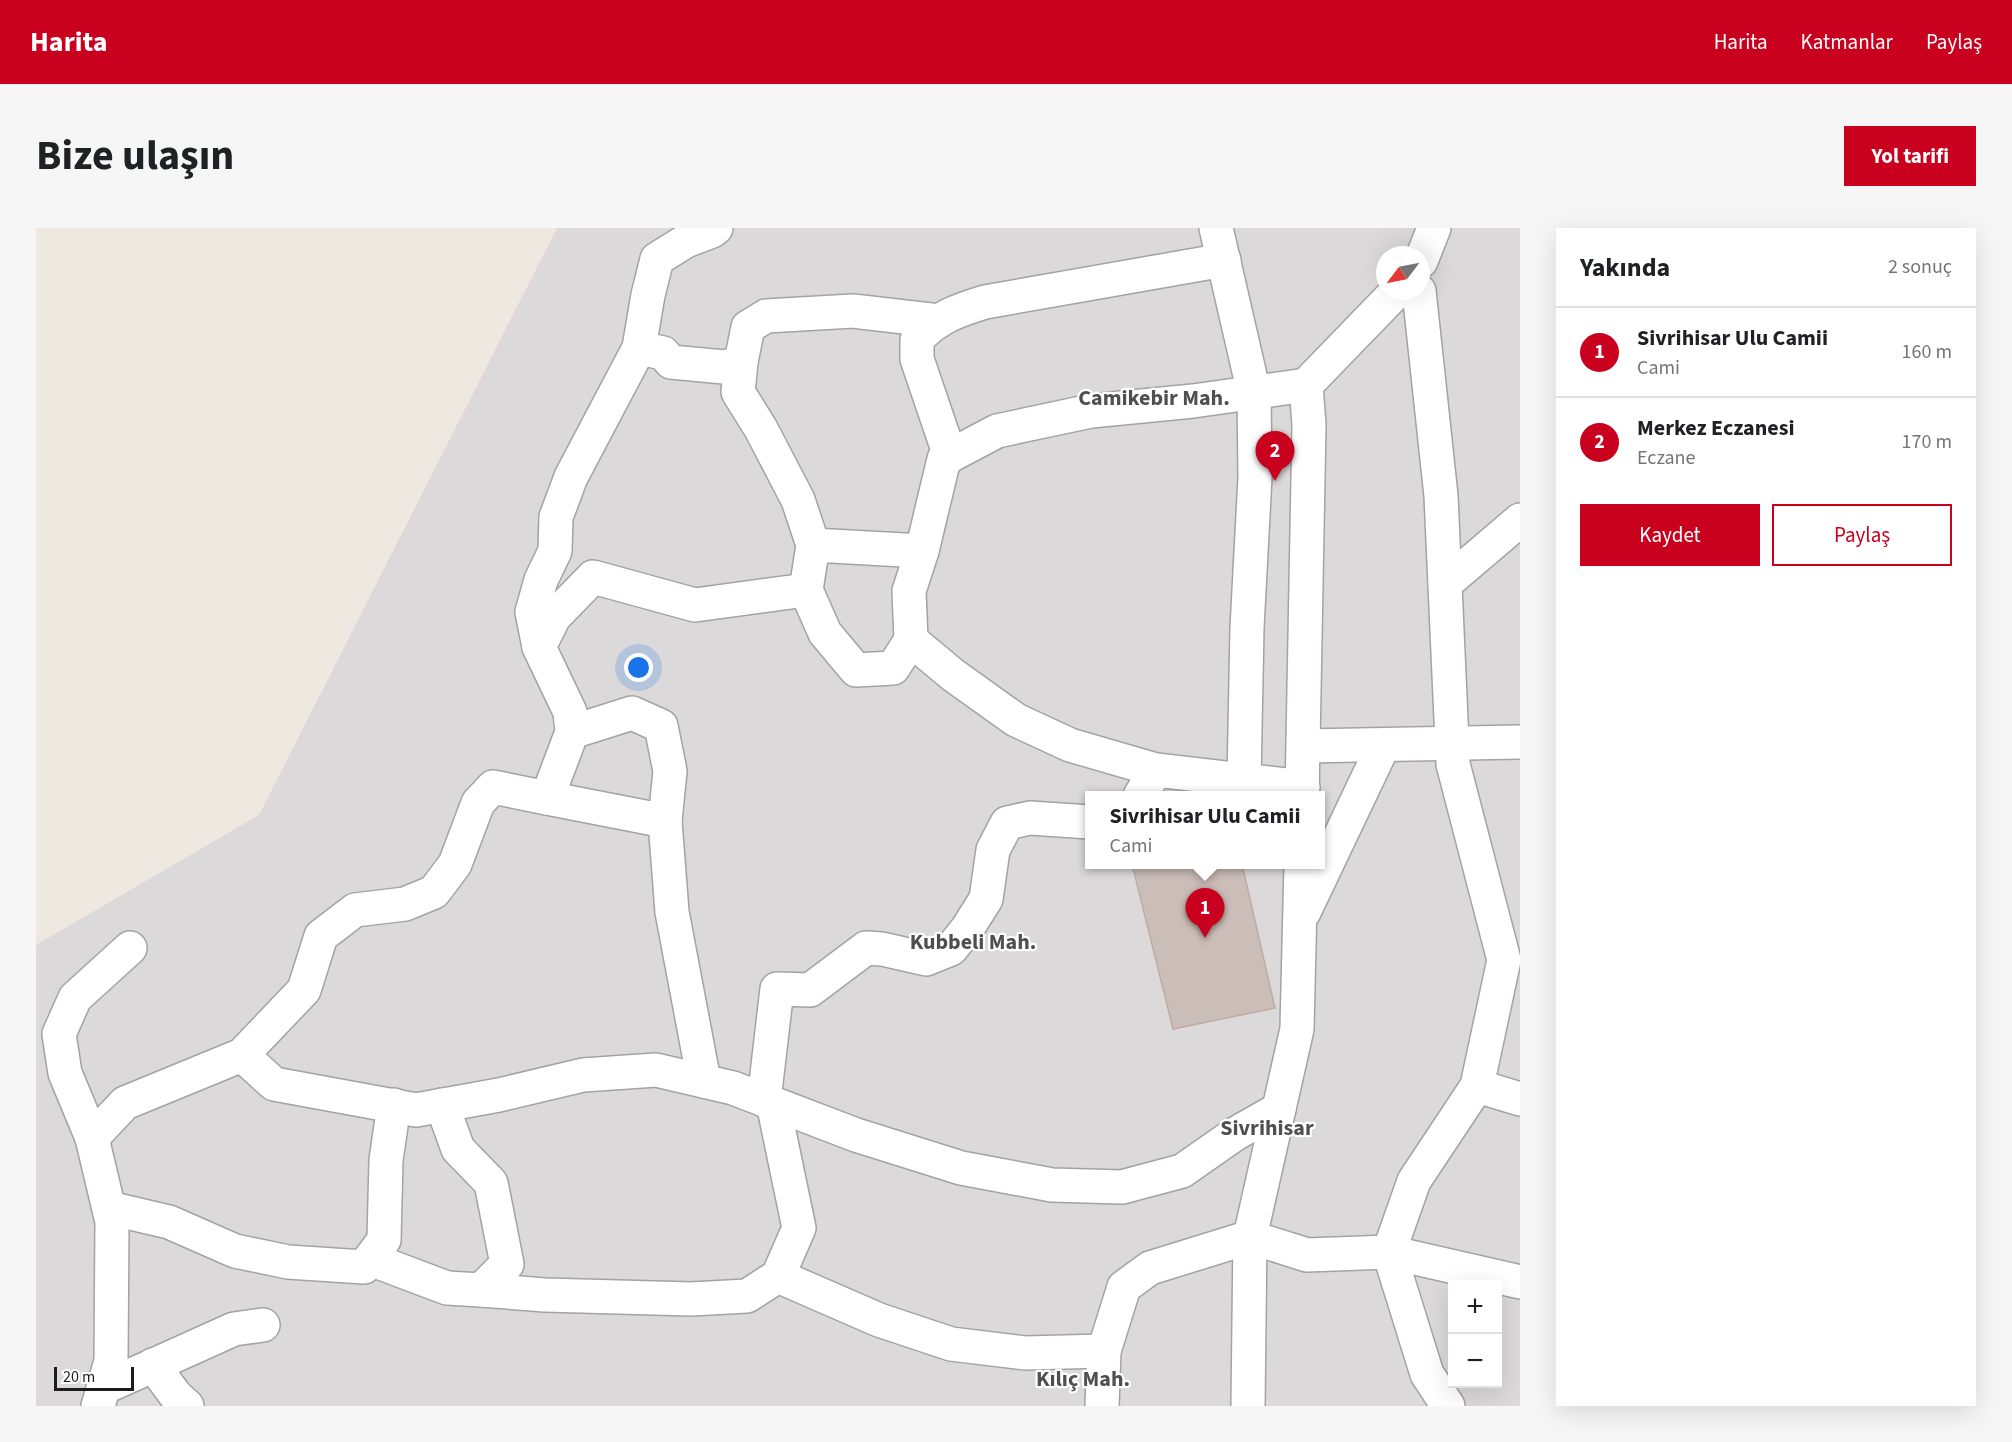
<!DOCTYPE html>
<html lang="tr">
<head>
<meta charset="utf-8">
<style>
	body { margin:0; font-family:"Source Sans 3",sans-serif; background:#f6f6f6; color:#202124 }
	.controls { position:absolute; right:18px; bottom:18px; display:grid; overflow:hidden; border-radius:0px; box-shadow:0 6px 24px #0002 }
	.controls button { width:54px; height:54px; display:grid; place-items:center; padding:0; border:0; border-bottom:2px solid #e0e0e0; background:#fff; color:#202124; font:30px sans-serif }
	.compass { position:absolute; left:1340px; top:18px; width:54px; height:54px; border-radius:50%; background:#fff; box-shadow:0 6px 24px #0002; rotate:238deg }
	.scale { position:absolute; left:18px; bottom:15px; width:80px; box-sizing:border-box; padding-left:6px; border:3px solid #1c1c1c; border-top:0; font-size:16px; line-height:21px; white-space:nowrap; color:#1c1c1c; -webkit-text-stroke:4px #fff; paint-order:stroke }
	.you { position:absolute; left:603px; top:440px; width:21px; height:21px; margin:-15px; border:4px solid #fff; border-radius:50%; background:#1a73e8; box-shadow:0 0 0 9px #1a73e833 }
	.badge { display:grid; place-items:center; width:39px; height:39px; border-radius:50%; background:#c9001e; color:#fff; font-size:20px; font-weight:700 }
	.pin { position:absolute; translate:-50% -50px; filter:drop-shadow(0 2px 3px #0008) }
	.pin::after { content:''; position:absolute; top:32px; width:21px; height:18px; background:inherit; clip-path:polygon(0 0,100% 0,50% 100%) }
	.popup { position:absolute; left:1049px; top:563px; width:240px; height:78px; box-sizing:border-box; display:grid; place-content:center; border-radius:0px; background:#fff; filter:drop-shadow(0 2px 4px #0005); font-size:20px; white-space:nowrap; color:#757577 }
	.popup b { font-size:22px; color:#202124 }
	.popup::after { content:''; position:absolute; left:50%; top:100%; margin-left:-12px; border:12px solid transparent; border-top-color:#fff }
	.list { margin:0; padding:0; list-style:none }
	h2 { display:flex; justify-content:space-between; align-items:center; height:78px; margin:0; padding:0 24px; font-size:26px }
	h2 small { font-size:20px; font-weight:400; color:#757577 }
	.list li { display:grid; grid-template-columns:39px 1fr auto; gap:18px; align-items:center; box-sizing:border-box; height:90px; padding:0 24px; border-top:2px solid #e0e0e0 }
	.list b { display:block; font-size:22px; white-space:nowrap }
	.list p { margin:0; font-size:20px; white-space:nowrap; color:#757577 }
	.list em { font-size:20px; font-style:normal; color:#757577 }
	.actions { display:flex; gap:12px; padding:18px 24px }
	.actions a { flex:1; padding:14px 0; border:2px solid #c9001e; border-radius:0px; text-align:center; font-size:21px; color:#c9001e }
	.actions .main { background:#c9001e; color:#fff }
	.map { position:relative; flex:none; width:1484px; height:1178px; overflow:hidden; border-radius:0px }
	header { display:flex; align-items:center; gap:36px; box-sizing:border-box; height:84px; padding:0 30px; background:#c9001e; color:#fff }
	header strong { font-size:28px }
	nav { display:flex; gap:33px; margin-inline-start:auto; font-size:21px }
	.intro { display:flex; align-items:center; justify-content:space-between; box-sizing:border-box; height:144px; padding:0 36px }
	h1 { margin:0; font-size:42px }
	.button { padding:15px 27px; border-radius:0px; background:#c9001e; color:#fff; font-size:21px; font-weight:700 }
	main { display:flex; gap:36px; padding:0 36px }
	aside { flex:1; background:#fff; border-radius:0px; box-shadow:0 6px 24px #0002 }
	.map>svg:first-child { display:block }
	.residential { fill:#dbd9d9; fill-rule:evenodd }
	.building { fill:#cbbdb7; stroke:#c2aba2; stroke-width:1.5 }
	.lines { fill:none; stroke-linecap:round; stroke-linejoin:round }
	.minor-casing { stroke:#a3a3a3; stroke-width:36 }
	.minor { stroke:#fff; stroke-width:33 }
	.labels { text-anchor:middle; dominant-baseline:central; stroke-width:4.5; stroke-linejoin:round; paint-order:stroke }
	.district-label { font-size:22px; font-weight:bold; fill:#4f4f4f; stroke:#fff }
</style>
</head>
<body>
<header>
<strong>Harita</strong>
<nav><a>Harita</a><a>Katmanlar</a><a>Paylaş</a></nav>
</header>
<div class="intro"><h1>Bize ulaşın</h1><a class="button">Yol tarifi</a></div>
<main>
<div class="map">
<svg width="1484" height="1178" viewBox="0 0 1484 1178">
	<rect width="100%" height="100%" fill="#efe8e1"/>
	<!-- residential -->
	<path class="residential" d="M521,0H1484V1178H0V717L223,587ZM1349,27H1385V63H1349ZM1054,568H1284V636H1054ZM1416,1056H1462V1156H1416Z"/>
	<!-- building -->
	<path class="building" d="M1104,636H1206L1239,780L1137,801L1097,640Z"/>
	<g class="lines">
		<!-- minor casing -->
		<g class="minor-casing">
			<g id="minor">
				<path d="M1180,0L1218,165L1219,249L1211,400L1208,552"/>
				<path d="M1385,33L1398,0"/>
				<path d="M1383,63L1405,268L1417,536L1468,732L1441,858L1378,953L1353,1024L1391,1146L1412,1178"/>
				<path d="M603,120L627,125L635,134L688,139L705,134L712,99L730,88L817,83L903,93"/>
				<path d="M705,134L702,164L725,201L762,272L777,317"/>
				<path d="M914,228L881,131V112C899,90 923,82 949,74L1188,32"/>
				<path d="M886,323L873,363L875,412L917,447L980,492L1034,517L1120,542L1267,559"/>
				<path d="M1409,356L1484,292"/>
				<path d="M770,362L789,405L820,442L857,440L875,412"/>
				<path d="M503,419L496,384L505,352L519,323L520,289L535,249L603,120L612,67L621,31L650,13L676,3L680,0"/>
				<path d="M536,504L596,485L625,498L634,543L629,593"/>
				<path d="M1268,518L1484,514"/>
				<path d="M1104,568L1120,542"/>
				<path d="M1266,568L1273,197L1270,157L1361,63"/>
				<path d="M511,570L629,593L636,684L668,853"/>
				<path d="M1268,684L1347,518"/>
				<path d="M206,827L268,762L285,708L319,682L369,676L398,664L419,636L442,575L457,559L511,570L536,504L534,484L503,419L518,389L557,349L659,377L770,362L777,317L886,323L908,231L961,203L1055,183L1157,173L1270,157"/>
				<path d="M1441,858L1484,871"/>
				<path d="M728,872L741,761L774,762L830,720L846,721L890,731L915,721L931,701L950,671L957,622L971,595L994,590L1054,594"/>
				<path d="M56,910L29,845L23,806L39,770L94,720"/>
				<path d="M73,980L133,994L199,1023L252,1034L328,1039L348,1012L350,932L358,877"/>
				<path d="M334,1031L411,1060L445,1062L471,1036L455,955L422,921L406,877"/>
				<path d="M742,1048L843,1092L915,1116L989,1125L1068,1123"/>
				<path d="M445,1062L509,1067L655,1071L711,1068L742,1048L763,1000L737,875"/>
				<path d="M117,1137L140,1168L151,1178"/>
				<path d="M67,1160L198,1101L227,1097"/>
				<path d="M62,1178L75,1133L76,994L56,910L89,875L206,827L238,856L380,882L463,867L547,847L620,842L697,860L820,907L925,940L1016,957L1086,959L1146,943L1199,906L1243,881"/>
				<path d="M1066,1178L1068,1123L1088,1059L1114,1040L1214,1009L1271,1027L1353,1024L1484,1054"/>
				<path d="M1212,1178L1214,1009L1261,801L1265,636"/>
			</g>
		</g>
		<!-- minor -->
		<use href="#minor" class="minor"/>
	</g>
	<g class="labels">
		<!-- district labels -->
		<g class="district-label">
			<text x="1118" y="170">Camikebir Mah.</text>
			<text x="937" y="714">Kubbeli Mah.</text>
			<text x="1231" y="900">Sivrihisar</text>
			<text x="1047" y="1151">Kılıç Mah.</text>
		</g>
	</g>
</svg>
<div class="controls">
<button>+</button>
<button>−</button>
</div>
<svg class="compass" viewBox="-18 -18 36 36"><path d="M0-13l5 13h-10z" fill="#e53935"/><path d="M0 13l5-13h-10z" fill="#757577"/></svg>
<div class="scale">20 m</div>
<div class="you"></div>
<div class="pin badge" style="left:1169px;top:710px">1</div>
<div class="popup"><b>Sivrihisar Ulu Camii</b>Cami</div>
<div class="pin badge" style="left:1239px;top:253px">2</div>
</div>
<aside>
<h2>Yakında<small>2 sonuç</small></h2>
<ul class="list">
<li><span class="badge">1</span><div><b>Sivrihisar Ulu Camii</b><p>Cami</p></div><em>160 m</em></li>
<li><span class="badge">2</span><div><b>Merkez Eczanesi</b><p>Eczane</p></div><em>170 m</em></li>
</ul>
<div class="actions"><a class="main">Kaydet</a><a>Paylaş</a></div>
</aside>
</main>
</body>
</html>
